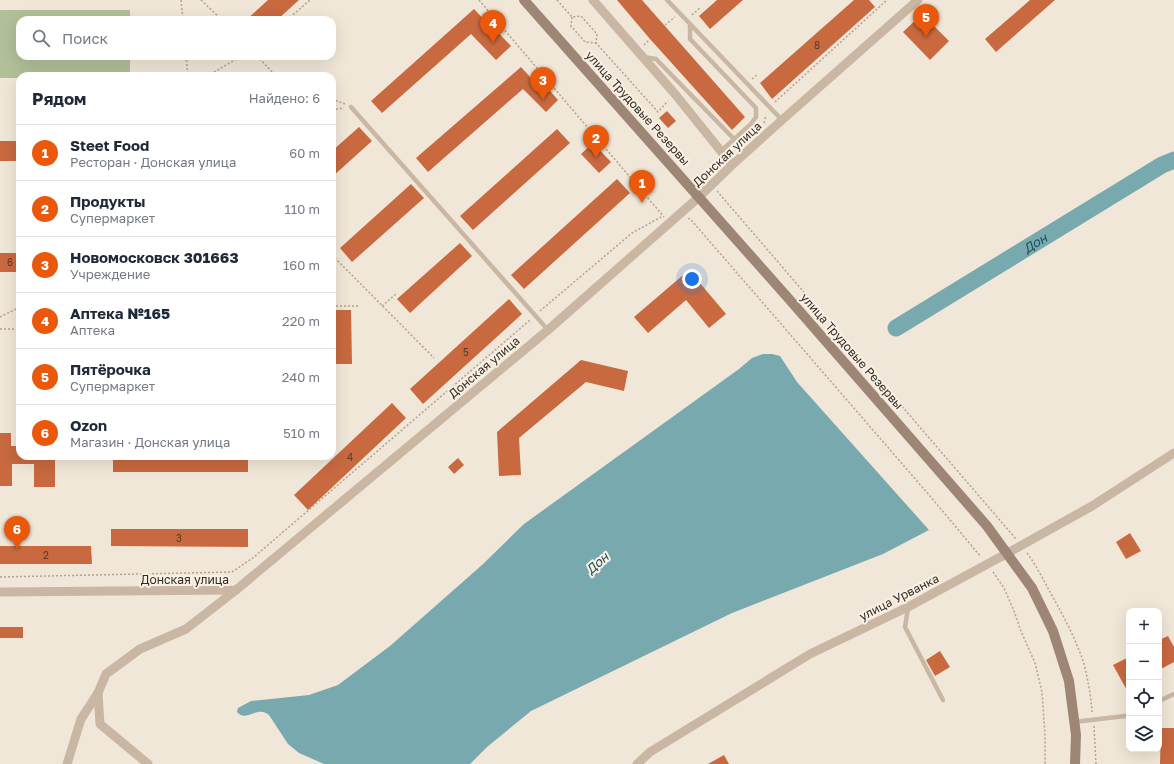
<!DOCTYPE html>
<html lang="ru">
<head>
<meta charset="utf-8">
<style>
	body { margin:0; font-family:"Golos Text",sans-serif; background:#f6f6f7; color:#1f2937 }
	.controls { position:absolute; right:12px; bottom:12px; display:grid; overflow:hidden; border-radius:8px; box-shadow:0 4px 16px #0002 }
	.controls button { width:36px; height:36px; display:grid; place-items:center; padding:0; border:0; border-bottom:1px solid #e0e1e3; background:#fff; color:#1f2937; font:20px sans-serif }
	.you { position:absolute; left:692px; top:279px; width:14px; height:14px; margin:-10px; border:3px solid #fff; border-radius:50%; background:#1a73e8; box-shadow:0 0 0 6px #1a73e833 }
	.badge { display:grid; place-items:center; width:26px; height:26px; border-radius:50%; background:#ea580c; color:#fff; font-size:13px; font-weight:700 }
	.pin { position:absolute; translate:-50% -33px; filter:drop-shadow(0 1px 2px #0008) }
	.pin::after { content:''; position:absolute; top:21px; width:14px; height:12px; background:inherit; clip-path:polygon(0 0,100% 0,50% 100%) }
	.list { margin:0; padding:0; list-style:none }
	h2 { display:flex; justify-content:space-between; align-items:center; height:52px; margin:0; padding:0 16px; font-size:17px }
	h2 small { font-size:13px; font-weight:400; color:#747a83 }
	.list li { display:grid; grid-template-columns:26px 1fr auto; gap:12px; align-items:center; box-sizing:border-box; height:56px; padding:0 16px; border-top:1px solid #e0e1e3 }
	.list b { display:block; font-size:15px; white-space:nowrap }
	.list p { margin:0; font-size:13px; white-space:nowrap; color:#747a83 }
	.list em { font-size:13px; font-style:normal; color:#747a83 }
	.icon { flex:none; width:22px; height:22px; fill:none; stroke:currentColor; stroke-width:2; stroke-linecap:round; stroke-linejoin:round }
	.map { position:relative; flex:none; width:1174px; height:764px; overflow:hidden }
	.search { position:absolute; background:#fff; box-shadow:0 4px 16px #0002; left:16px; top:16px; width:320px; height:44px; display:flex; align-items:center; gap:10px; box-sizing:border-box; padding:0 14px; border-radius:12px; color:#747a83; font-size:15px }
	.panel { position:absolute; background:#fff; box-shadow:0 4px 16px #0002; left:16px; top:72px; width:320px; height:388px; border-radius:12px }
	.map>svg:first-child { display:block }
	.green { fill:#b1c098 }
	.water { fill:#77a9af }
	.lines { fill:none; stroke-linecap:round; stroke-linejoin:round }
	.river { stroke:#77a9af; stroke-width:17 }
	.building { fill:#c86940 }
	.path { stroke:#b5a18e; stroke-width:1.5; stroke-dasharray:2 2; stroke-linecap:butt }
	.lane { stroke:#c9b7a4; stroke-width:4.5 }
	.street { stroke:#c9b7a4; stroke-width:9 }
	.secondary { stroke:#9d8676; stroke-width:10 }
	.labels { text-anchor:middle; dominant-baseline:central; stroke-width:4; stroke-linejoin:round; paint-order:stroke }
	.number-label { font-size:10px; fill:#5a3a2c }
	.street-label { font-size:12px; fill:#352b26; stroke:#f9f1e4 }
	.water-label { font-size:13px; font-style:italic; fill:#1b4f56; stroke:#f9f1e4 }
</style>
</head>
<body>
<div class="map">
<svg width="1174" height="764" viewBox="0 0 1174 764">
	<rect width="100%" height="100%" fill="#f1e7d8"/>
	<!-- green -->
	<path class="green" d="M0,10H130V20H20V56H130V76H20V78H0Z"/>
	<!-- water -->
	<path class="water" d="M763,354H772L780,356L797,382L929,530L883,554L732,613L531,711L487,747L470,764H324L299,753L288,744L269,715C257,705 247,723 237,712L238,708L251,701L309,695L338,685L390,646L482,565L524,524L739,369L752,358Z"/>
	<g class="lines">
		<!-- river -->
		<path class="river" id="s1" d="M896,328L1162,165L1174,160"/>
	</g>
	<!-- building -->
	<g class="building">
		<path d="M268,0H299L277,20H246Z"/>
		<path d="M617,0H642L745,117L732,130L650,39Z"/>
		<path d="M717,0H743L710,29L699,16Z"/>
		<path d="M854,0H869L875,7L772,99L760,83Z"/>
		<path d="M1030,0H1055L996,52L985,39Z"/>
		<path d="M474,9L490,26L491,25L511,46L496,60L471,34L382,113L371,101Z"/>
		<path d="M922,14L949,41L930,60L903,32Z"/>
		<path d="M521,67L540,88L544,84L558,100L546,112L523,89L428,172L416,158Z"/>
		<path d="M667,111L676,121L668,128L659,118Z"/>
		<path d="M359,127L372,141L332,177V151Z"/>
		<path d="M557,129L570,143L473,230L460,216Z"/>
		<rect x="0" y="141" width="20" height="20"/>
		<path d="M593,143L611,162L599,173L581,154Z"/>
		<path d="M617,179L630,193L524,289L511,275Z"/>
		<path d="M411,184L424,198L352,262L340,248Z"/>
		<path d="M460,243L472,256L410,313L397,299Z"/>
		<rect x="0" y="253" width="20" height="19"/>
		<path d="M689,270L726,314L709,328L686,300L648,333L634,317Z"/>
		<path d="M509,299L522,314L423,404L410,389Z"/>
		<path d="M332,310H351L352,364H332Z"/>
		<path d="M581,360L628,371L624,391L586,382L519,438L521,475L499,476L497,432Z"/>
		<path d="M392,403L406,418L308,510L294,495Z"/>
		<path d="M0,433H11V446H20V456H55V487H34V464H12V486H0Z"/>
		<rect x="113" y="456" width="135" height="16"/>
		<path d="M458,458L464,465L454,474L448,467Z"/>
		<path d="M111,529H248V547L111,546Z"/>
		<path d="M1130,533L1141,551L1126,559L1116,542Z"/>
		<path d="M0,546H91L92,564H0Z"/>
		<rect x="0" y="627" width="23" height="11"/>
		<path d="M1168,636L1174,647V662L1159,670V640Z"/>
		<path d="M940,651L950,667L935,676L926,660Z"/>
		<path d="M1129,657V694L1113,665Z"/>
		<path d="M1161,728H1174V764H1160Z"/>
		<path d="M724,755L729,764H708Z"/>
	</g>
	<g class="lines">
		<!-- path -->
		<g class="path">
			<path d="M181,0L183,20"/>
			<path d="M201,0L222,20"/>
			<path d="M479,0L664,217"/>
			<path d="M557,0L572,17L581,16L597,34L596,43L658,112L668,101"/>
			<path d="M692,15L701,7"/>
			<path d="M572,17L571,26L585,42L596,43"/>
			<path d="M287,20L310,0"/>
			<path d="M665,25L675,17"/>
			<path d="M644,45L650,39"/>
			<path d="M186,56L188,76"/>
			<path d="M257,56L274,74L278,76"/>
			<path d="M207,76L242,56"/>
			<path d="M752,79L757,75"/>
			<path d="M332,99L345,104"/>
			<path d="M775,102L887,0"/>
			<path d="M332,110L344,108"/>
			<path d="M764,123L766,115"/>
			<path d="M717,191L1016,539"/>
			<path d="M688,218L692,221L930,496L981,557"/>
			<path d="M332,255L434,358"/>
			<path d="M332,306H358"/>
			<path d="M382,306L396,294"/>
			<path d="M540,311L632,233L661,217"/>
			<path d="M0,317L20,307"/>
			<path d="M0,329H20"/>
			<path d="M1027,553C1036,565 1043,579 1050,592C1063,615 1076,639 1084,664C1088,680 1091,696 1092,712"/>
			<path d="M993,572L1004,588L1014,611L1021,631L1035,663L1042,692L1045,735V764"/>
			<path d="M0,577L232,572L254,557L530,320"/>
			<path d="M1094,726L1096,764"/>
		</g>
		<!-- lane -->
		<g class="lane">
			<path d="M667,0L782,120"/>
			<path d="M690,25V39L756,108V117L751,124L721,151"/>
			<path d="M644,57L656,59L734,139"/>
			<path d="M351,107L548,330"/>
			<path d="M908,608L905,627L943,700"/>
			<path d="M1159,701L1174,694"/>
			<path d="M1074,722L1125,716L1129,714"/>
		</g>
		<!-- street -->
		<g class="street">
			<path d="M593,0L675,94L732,165"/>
			<path d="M0,592L236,590L548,330L699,197L732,165L782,120L918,0"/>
			<path d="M67,764L81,719L98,693"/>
			<path d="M148,764L100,724L98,693L106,674L140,649L186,629L236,590"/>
			<path d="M637,764L650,752L810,654L908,607L1006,554L1092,506L1174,453"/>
		</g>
		<!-- secondary -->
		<path class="secondary" d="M524,0L789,299L987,526L1032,588L1053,631L1069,681L1076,735L1075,764"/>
	</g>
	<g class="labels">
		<!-- number labels -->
		<g class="number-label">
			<text x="817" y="45">8</text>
			<text x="10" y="262">6</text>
			<text x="466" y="352">5</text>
			<text x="350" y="457">4</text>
			<text x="179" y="538">3</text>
			<text x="46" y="555">2</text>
		</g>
		<!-- street labels -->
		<g class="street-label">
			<text transform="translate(638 108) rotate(48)">улица Трудовые Резервы</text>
			<text transform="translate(727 154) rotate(-43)">Донская улица</text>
			<text transform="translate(852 351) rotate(49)">улица Трудовые Резервы</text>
			<text transform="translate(484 367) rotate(-40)">Донская улица</text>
			<text x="185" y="579">Донская улица</text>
			<text transform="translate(899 597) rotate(-27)">улица Урванка</text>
		</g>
		<!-- water labels -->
		<g class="water-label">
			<text stroke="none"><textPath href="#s1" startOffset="163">Дон</textPath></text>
			<text transform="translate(597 563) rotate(-42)">Дон</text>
		</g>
	</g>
</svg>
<div class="controls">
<button>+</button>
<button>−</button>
<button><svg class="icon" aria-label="locate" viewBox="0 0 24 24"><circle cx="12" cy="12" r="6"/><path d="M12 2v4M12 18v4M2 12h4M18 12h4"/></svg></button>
<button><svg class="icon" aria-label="layers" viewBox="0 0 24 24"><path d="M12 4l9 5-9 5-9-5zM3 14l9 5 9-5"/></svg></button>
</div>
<div class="you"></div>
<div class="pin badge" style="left:642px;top:203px">1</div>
<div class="pin badge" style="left:596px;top:158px">2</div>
<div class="pin badge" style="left:543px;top:100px">3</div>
<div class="pin badge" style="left:493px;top:43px">4</div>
<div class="pin badge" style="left:926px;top:37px">5</div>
<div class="pin badge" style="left:17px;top:549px">6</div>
<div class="search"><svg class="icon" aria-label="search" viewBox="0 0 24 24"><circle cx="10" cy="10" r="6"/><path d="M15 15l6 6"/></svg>Поиск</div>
<section class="panel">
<h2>Рядом<small>Найдено: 6</small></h2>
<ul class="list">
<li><span class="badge">1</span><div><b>Steet Food</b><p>Ресторан · Донская улица</p></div><em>60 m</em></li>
<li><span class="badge">2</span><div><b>Продукты</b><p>Супермаркет</p></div><em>110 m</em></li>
<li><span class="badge">3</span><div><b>Новомосковск 301663</b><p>Учреждение</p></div><em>160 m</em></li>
<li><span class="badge">4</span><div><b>Аптека №165</b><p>Аптека</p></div><em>220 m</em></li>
<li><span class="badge">5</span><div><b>Пятёрочка</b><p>Супермаркет</p></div><em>240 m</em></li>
<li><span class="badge">6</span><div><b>Ozon</b><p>Магазин · Донская улица</p></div><em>510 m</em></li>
</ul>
</section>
</div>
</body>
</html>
